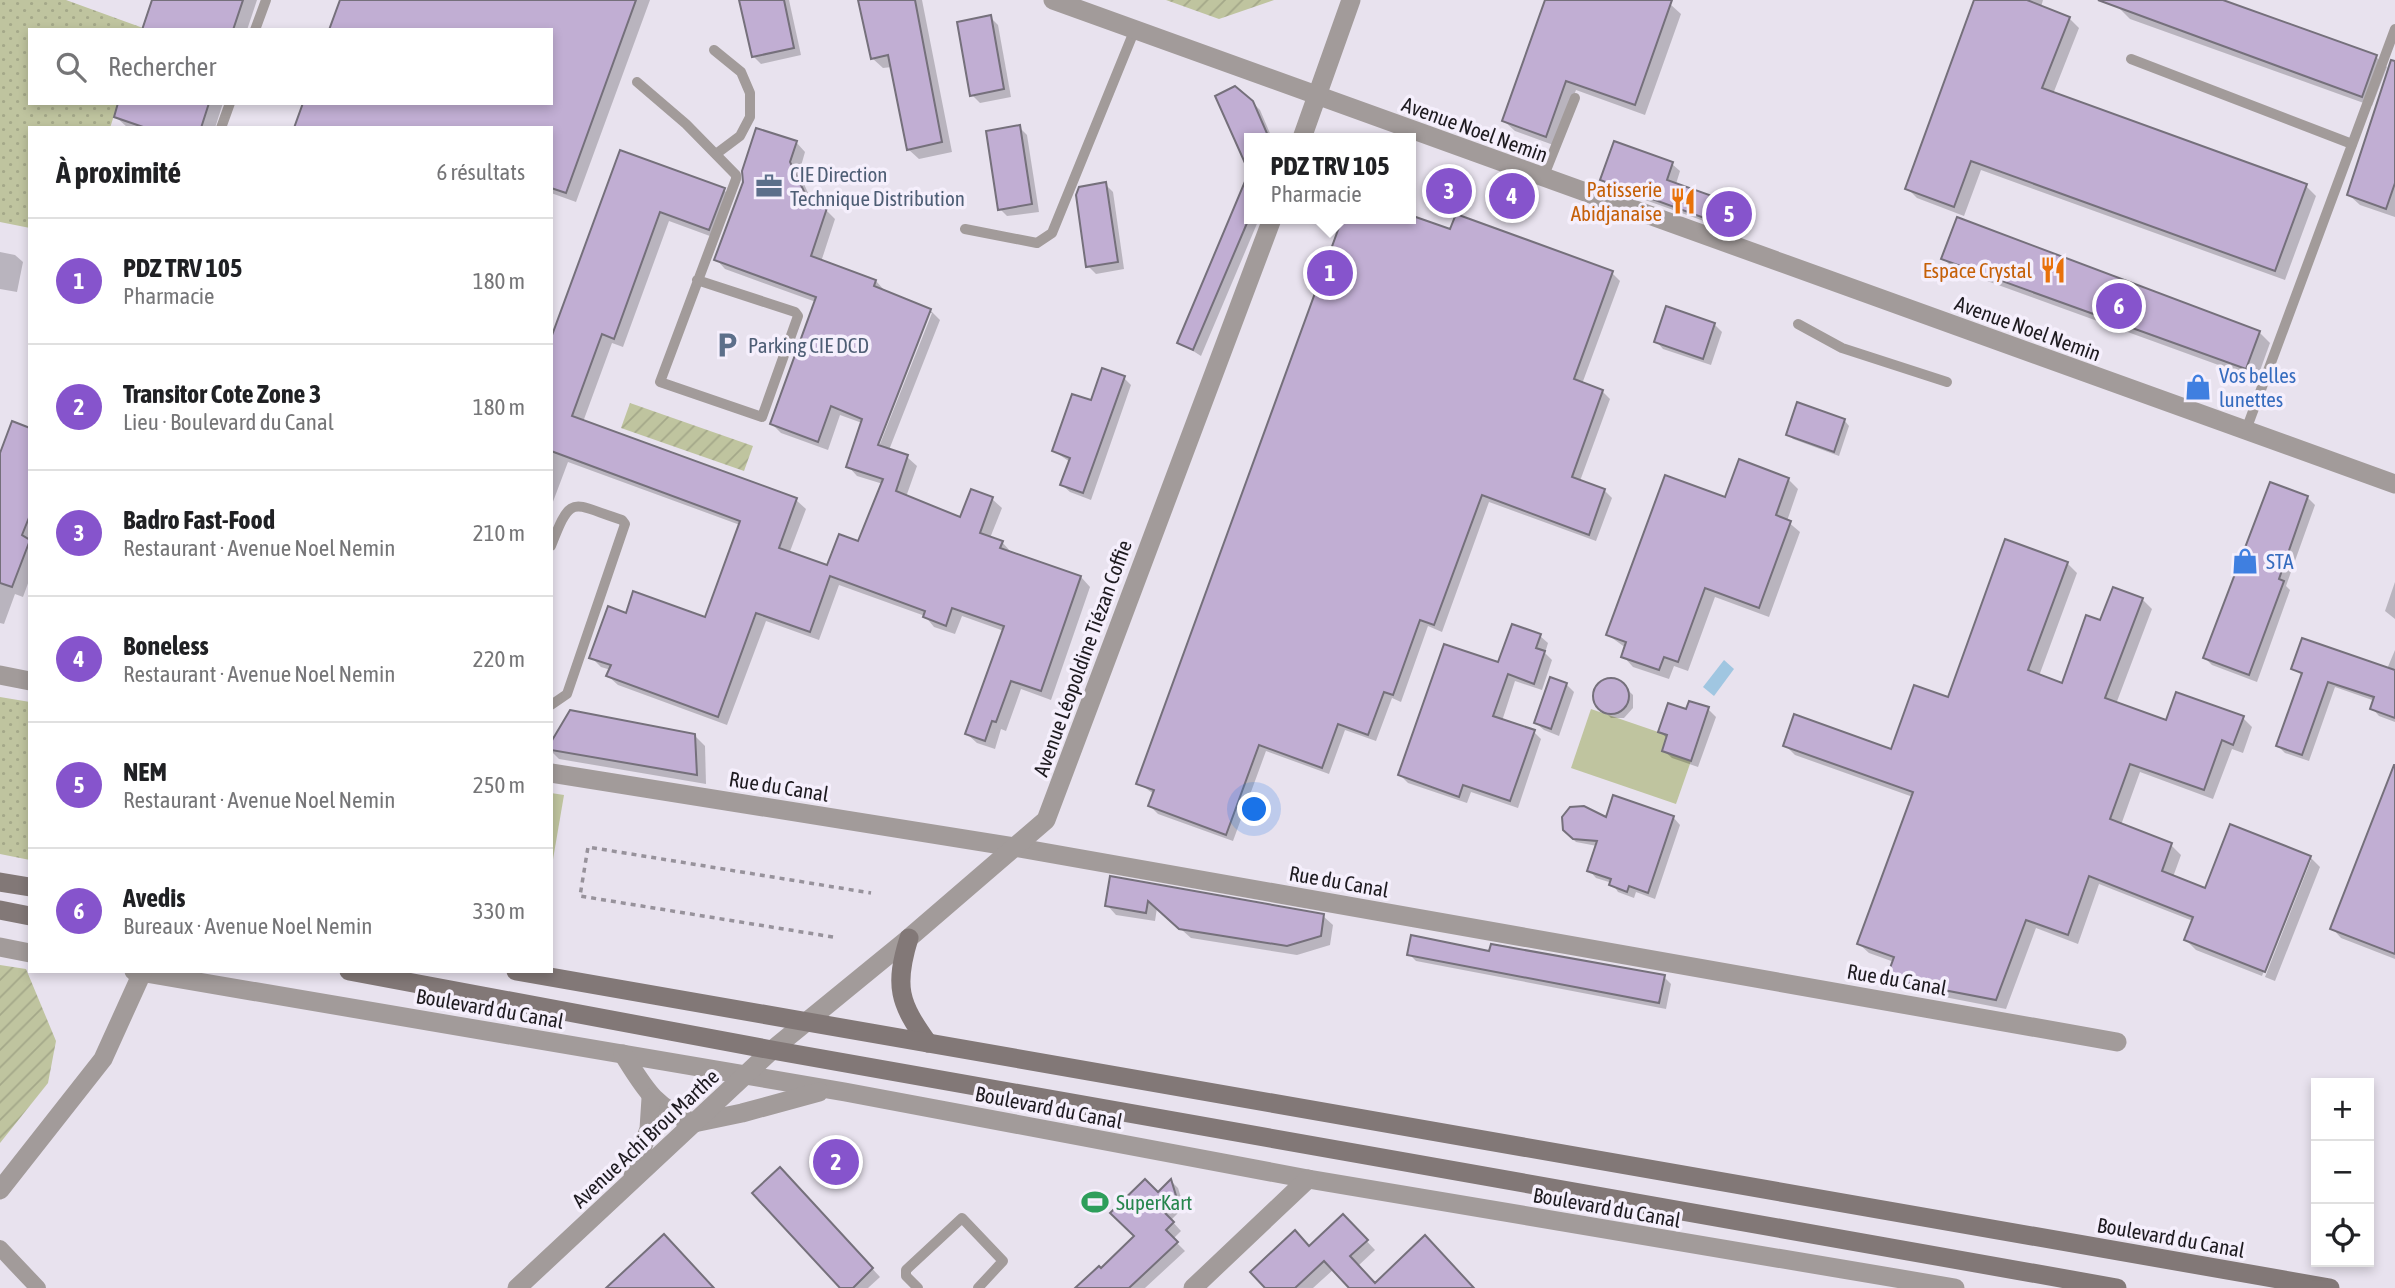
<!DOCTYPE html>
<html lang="fr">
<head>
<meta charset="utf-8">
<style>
	body { margin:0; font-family:"Asap Condensed",sans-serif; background:#f6f6f6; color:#202124 }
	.controls { position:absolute; right:21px; bottom:21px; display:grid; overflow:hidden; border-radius:0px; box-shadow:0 4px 10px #0003 }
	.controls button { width:63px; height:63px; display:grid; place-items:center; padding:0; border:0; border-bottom:2px solid #e0e0e0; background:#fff; color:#202124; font:35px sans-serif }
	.you { position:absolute; left:1255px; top:810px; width:24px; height:24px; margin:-18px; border:5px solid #fff; border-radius:50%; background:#1a73e8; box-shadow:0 0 0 10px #1a73e833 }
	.badge { display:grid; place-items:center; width:46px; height:46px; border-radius:50%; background:#8654cc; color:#fff; font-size:23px; font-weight:700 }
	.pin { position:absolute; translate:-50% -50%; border:4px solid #fff; box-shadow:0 2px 7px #0006 }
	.popup { position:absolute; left:1244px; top:133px; width:172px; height:91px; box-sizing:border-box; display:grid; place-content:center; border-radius:0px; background:#fff; filter:drop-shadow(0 2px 5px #0005); font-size:23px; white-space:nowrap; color:#757577 }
	.popup b { font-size:26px; color:#202124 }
	.popup::after { content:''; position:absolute; left:50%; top:100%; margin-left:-14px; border:14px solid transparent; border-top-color:#fff }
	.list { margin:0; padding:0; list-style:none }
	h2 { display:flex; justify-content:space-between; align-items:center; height:91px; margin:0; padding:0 28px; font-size:30px }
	h2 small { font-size:23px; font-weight:400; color:#757577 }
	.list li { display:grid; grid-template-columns:46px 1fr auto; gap:21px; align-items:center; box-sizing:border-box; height:126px; padding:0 28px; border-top:2px solid #e0e0e0 }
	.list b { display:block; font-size:26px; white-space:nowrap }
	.list p { margin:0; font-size:23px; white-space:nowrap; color:#757577 }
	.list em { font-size:23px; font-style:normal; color:#757577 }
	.icon { flex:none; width:38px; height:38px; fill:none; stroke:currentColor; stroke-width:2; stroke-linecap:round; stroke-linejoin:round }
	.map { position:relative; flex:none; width:2395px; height:1288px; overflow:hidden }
	.search { position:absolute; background:#fff; box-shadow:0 4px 10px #0003; left:28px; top:28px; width:525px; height:77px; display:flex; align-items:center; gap:18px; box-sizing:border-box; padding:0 24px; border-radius:0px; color:#757577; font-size:26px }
	.panel { position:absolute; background:#fff; box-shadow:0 4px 10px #0003; left:28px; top:126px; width:525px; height:847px; border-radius:0px }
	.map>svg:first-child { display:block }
	.grass { fill:url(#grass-dots) }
	.park { fill:#bfc49f }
	.garden { fill:url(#garden-furrows) }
	.water { fill:#a0c6e1 }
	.shadow { fill:#0003; fill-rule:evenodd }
	.building { fill:#c1aed3; stroke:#75707b; stroke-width:2 }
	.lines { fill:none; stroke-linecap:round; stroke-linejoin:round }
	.path { stroke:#97929b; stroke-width:3.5; stroke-dasharray:5 5; stroke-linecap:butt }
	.service { stroke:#a29b9a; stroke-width:10 }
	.pedestrian { stroke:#a29b9a; stroke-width:16 }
	.minor { stroke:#a29b9a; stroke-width:19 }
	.tertiary { stroke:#a29b9a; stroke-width:19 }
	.secondary { stroke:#827877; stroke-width:19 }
	.labels { text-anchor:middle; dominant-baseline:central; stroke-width:7; stroke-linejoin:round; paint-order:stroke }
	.street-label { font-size:21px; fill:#1e1b20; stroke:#f5effc }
	.service-label { font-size:21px; fill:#4e5e75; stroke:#f5effc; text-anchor:start }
	.food-label { font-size:21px; fill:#c56008; stroke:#f5effc; text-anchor:end }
	.shop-label { font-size:21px; fill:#366cbe; stroke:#f5effc; text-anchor:start }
	.leisure-label { font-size:21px; fill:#27864d; stroke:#f5effc; text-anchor:start }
</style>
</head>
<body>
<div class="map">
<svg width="2395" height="1288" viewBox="0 0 2395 1288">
	<defs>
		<pattern id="grass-dots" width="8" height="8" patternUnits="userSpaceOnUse" patternTransform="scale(1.75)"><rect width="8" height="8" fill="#bfc49f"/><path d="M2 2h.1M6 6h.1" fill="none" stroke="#a4a889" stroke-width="1.8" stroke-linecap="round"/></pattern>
		<pattern id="garden-furrows" width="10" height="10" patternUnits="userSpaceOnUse" patternTransform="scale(1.75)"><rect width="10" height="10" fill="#bfc49f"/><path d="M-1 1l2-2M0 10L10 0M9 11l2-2" fill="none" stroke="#a4a889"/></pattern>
	</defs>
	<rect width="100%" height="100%" fill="#e8e2ee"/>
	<!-- grass -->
	<g class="grass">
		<path d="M0,0H66L143,28L30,30V103H118L110,128H30V228L0,222Z"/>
		<path d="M0,697L30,702V860L0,854Z"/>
	</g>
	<!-- park -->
	<g class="park">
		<path d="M1591,709L1667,735L1691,761L1676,804L1571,768Z"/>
		<path d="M551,793L564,795L551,871Z"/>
	</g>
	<!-- garden -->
	<g class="garden">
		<path d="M1166,0H1274L1219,19Z"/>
		<path d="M630,403L753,446L744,471L621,428Z"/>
		<path d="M0,965L26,969L56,1041L48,1083L0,1143Z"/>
	</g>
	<!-- water -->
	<path class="water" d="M1724,660L1734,669L1714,696L1703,687Z"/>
	<!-- shadow -->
	<g class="shadow">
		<path d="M154,0H257L247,30H144Z"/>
		<path d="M342,0H650L576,202L551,193V30Z"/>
		<path d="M741,0H789L801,55L761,64L753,56Z"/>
		<path d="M860,0H922L952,152L919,159L908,149L892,67L883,68L872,58Z"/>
		<path d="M1547,0H1660L1670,4L1681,14L1645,115L1576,90L1556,146L1515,131L1504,121Z"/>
		<path d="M1976,0H2043L2041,7L2069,18L2079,28L2053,94L2306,186L2316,196L2285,280L1981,170L1964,216L1917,198L1907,188Z"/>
		<path d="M2123,0H2218L2376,57L2387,67L2372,106L2130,19L2120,9Z"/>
		<path d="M990,17L998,25L1011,97L980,103L972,95Z"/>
		<path d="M2395,63V217L2360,205L2349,195Z"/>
		<path d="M1252,102L1260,110L1272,138H1250Z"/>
		<path d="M120,103H223L215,128H128L116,117Z"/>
		<path d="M1019,127L1027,135L1039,212L1007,216L1000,209Z"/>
		<path d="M796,142L805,152L799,173L814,206L826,210L835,219L821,262L876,281L885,291L930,310L940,320L889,450L907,457L917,466L906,497L961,520L992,499L1002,508L990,538L1002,542L1011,552L1081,577L1090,587L1051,700L1021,689L1006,731L1001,729L995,749L977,743L967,734L1004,631L962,616L955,634L934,627L925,616L839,585L819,640L766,621L727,725L618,685L608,676L611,670L601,667L591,657L627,615L706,619L740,525L568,462L551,507V343L621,152L724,190L733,199L718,239L669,221L623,347L612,343L583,422L796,500L806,509L789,554L828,567L859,543L883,484L857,476L848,466L862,423L840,415L828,450L781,433L772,424L816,302L725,269L716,259ZM928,313H932L876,454L873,452Z"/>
		<path d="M1672,164L1680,171L1676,184L1714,199L1721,207L1715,225L1609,187L1602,180Z"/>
		<path d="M1105,184L1113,192L1124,269L1096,274L1088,266Z"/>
		<path d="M1250,194V219H1259L1201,356L1179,342Z"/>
		<path d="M1457,216L1612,273L1620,281L1582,384L1602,391L1610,399L1580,481L1604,490L1612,498L1596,541L1489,502L1442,632L1428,626L1401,702L1392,698L1376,741L1345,730L1329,774L1266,751L1233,841L1158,814L1150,806L1154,794L1138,783L1344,219H1410L1451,231Z"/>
		<path d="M1958,219L2260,333L2270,343L2257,379L1954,269L1943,258Z"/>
		<path d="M0,252L15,255L23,262L17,292L0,289Z"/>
		<path d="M1714,324L1722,332L1711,365L1663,349L1656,341Z"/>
		<path d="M1124,378L1131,385L1091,500L1070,492L1062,485L1070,462L1054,451L1092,402Z"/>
		<path d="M1798,405L1845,421L1849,426L1839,456L1793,439L1788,434Z"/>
		<path d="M30,430V578L23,597L15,594L4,624L0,623V458Z"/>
		<path d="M1788,479L1798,489L1787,521L1800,532L1769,617L1715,597L1688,671L1674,666L1669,679L1633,667L1623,656L1626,648L1608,635L1726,499Z"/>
		<path d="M2307,497L2315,505L2286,586L2290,590L2257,682L2212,665L2205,658L2238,566L2241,567Z"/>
		<path d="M2067,563L2077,573L2039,676L2063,685L2101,622L2142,599L2152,609L2116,704L2167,722L2243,718L2252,727L2243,753L2232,749L2213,799L2140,772L2121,825L2171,845L2181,855L2173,877L2206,890L2310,857L2320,867L2275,981L2265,977L2311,860H2307L2262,976L2196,950L2186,940L2193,921L2099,884L2078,944L2036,928L2006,1009L1898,988L1888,979L1894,962L1869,953L1859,944L1913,797L1795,755L1785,745L1892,751L1949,699Z"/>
		<path d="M2395,582V619L2385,611Z"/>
		<path d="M1513,626L1540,636L1548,643L1545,653L1552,660L1542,690L1515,681L1502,721L1534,732L1541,739L1518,808L1471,792L1467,803L1408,783L1400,775L1499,665Z"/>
		<path d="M2395,650V722L2379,716L2372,708L2375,701L2335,687L2309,761L2285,753L2278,746L2303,676L2293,668L2387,669Z"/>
		<path d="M1617,680L1633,695V708L1624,718H1611L1596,703V690L1605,681Z"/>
		<path d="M1566,684L1574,692L1559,736L1544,730L1536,723Z"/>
		<path d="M1708,709L1716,717L1698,767L1672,758L1664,751L1668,739L1660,732L1687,711Z"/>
		<path d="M694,735L705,746L706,784L559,759L551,751V745Z"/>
		<path d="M2395,785V959L2341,938L2332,928Z"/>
		<path d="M1673,817L1680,825L1655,899L1636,892L1634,898L1618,892L1612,883L1596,878L1589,870L1597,846L1576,842L1568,834L1607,819Z"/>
		<path d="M1112,878L1323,916L1333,925L1330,945L1297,955L1191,938L1157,908L1155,921L1116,915L1107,905Z"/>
		<path d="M1490,953L1664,977L1671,984L1666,1009L1416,961L1409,954Z"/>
		<path d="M788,1177L880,1277L868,1288H843Z"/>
		<path d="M1171,1181L1178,1188L1184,1207L1171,1220L1181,1231L1173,1239L1185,1251L1145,1288H1079L1136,1236L1158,1195Z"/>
		<path d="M1343,1216L1375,1250L1358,1266L1375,1285L1472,1288H1351L1334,1269L1313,1288H1268Z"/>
	</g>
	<!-- building -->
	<g class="building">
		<path d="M152,0H243L233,30H142Z"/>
		<path d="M340,0H636L566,193L551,188V128H294L303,103H551V30H329Z"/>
		<path d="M739,0H784L794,48L752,57Z"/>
		<path d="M858,0H915L942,142L907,150L888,55L871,59Z"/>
		<path d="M1545,0H1672L1635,105L1566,81L1546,137L1502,121Z"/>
		<path d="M1974,0H2027L2070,17L2042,88L2307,184L2275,271L1971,161L1954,207L1905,189Z"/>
		<path d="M2098,0H2223L2377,55L2362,97Z"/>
		<path d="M991,15L1004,89L970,96L957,22Z"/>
		<path d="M2391,60L2395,61V183L2386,209L2347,195Z"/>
		<path d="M1235,86L1253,101L1269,138H1250V216L1193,350L1177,343L1249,172L1215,96Z"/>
		<path d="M118,103H209L201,128H146L114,117Z"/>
		<path d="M1020,125L1032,204L998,210L986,131Z"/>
		<path d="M756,128L797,141L790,162L809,202L827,208L811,256L876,280L874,286L931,309L878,445L908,455L896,491L960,517L971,489L993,497L980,533L1003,541L1000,548L1081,576L1041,691L1011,681L996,722L992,721L985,741L965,734L1004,626L952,608L946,626L923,617L925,611L830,576L810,632L756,613L718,717L606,676L611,665L589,658L608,606L626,613L633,591L705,617L740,521L551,451V338L620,150L725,188L709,230L660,212L614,339L602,334L572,416L797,498L779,548L827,565L839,534L858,541L883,479L846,467L862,419L831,406L818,442L770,424L816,297L714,260L743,182L742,171Z"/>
		<path d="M1614,141L1673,162L1667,180L1715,197L1707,219L1600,180Z"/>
		<path d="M1106,182L1118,262L1086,267L1076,195L1079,187Z"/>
		<path d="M1456,214L1613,271L1574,379L1603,390L1572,477L1605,489L1589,535L1482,495L1434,625L1420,620L1393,695L1384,692L1368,735L1338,724L1322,768L1259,745L1226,835L1148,806L1154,790L1136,784L1342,219H1410V215L1450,229Z"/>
		<path d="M1957,217L2260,331L2246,369L1941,259Z"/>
		<path d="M1666,306L1715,323L1703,359L1654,342Z"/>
		<path d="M1102,368L1125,376L1083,493L1060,485L1070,458L1052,451L1072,394L1091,400Z"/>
		<path d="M1797,402L1845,419L1834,452L1786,435Z"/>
		<path d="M12,421L30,428V515L22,535L30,540L12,587L0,583V453Z"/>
		<path d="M1739,459L1789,478L1776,515L1791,521L1759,608L1705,588L1678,662L1664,657L1659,670L1621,657L1626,642L1606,635L1665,475L1725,497Z"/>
		<path d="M2270,482L2308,496L2279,579L2284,581L2249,675L2203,658Z"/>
		<path d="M2005,539L2068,562L2028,670L2062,683L2086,615L2100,620L2113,587L2143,598L2105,698L2166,720L2176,692L2244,716L2233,745L2222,740L2204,790L2130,764L2110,819L2172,843L2162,871L2205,888L2230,824L2311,856L2265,972L2184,940L2193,917L2089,876L2068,935L2026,920L1996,1000L1886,979L1894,957L1857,944L1913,792L1783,746L1794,714L1891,749L1914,685L1948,697Z"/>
		<path d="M1512,624L1541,634L1536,648L1545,651L1534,684L1508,674L1493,716L1535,730L1510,801L1463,785L1459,797L1398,775L1444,644L1498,662Z"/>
		<path d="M2302,638L2395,670V718L2370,709L2374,697L2328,682L2302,755L2276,746L2302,673L2291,669Z"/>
		<path d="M1550,677L1567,683L1551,729L1534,723Z"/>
		<circle cx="1611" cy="696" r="18"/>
		<path d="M1689,701L1709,707L1691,761L1662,751L1667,735L1658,732L1668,703L1686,709Z"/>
		<path d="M570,710L695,734L697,775L551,750V742Z"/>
		<path d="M2394,765H2395V954L2330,929Z"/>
		<path d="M1613,795L1674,816L1648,893L1629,886L1627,892L1609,885L1611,879L1587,871L1597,841L1573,839L1563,830L1562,817L1570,807L1584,806L1606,817Z"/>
		<path d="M1110,876L1324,914L1321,936L1287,946L1179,929L1148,901L1146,913L1105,906Z"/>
		<path d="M1411,935L1489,951L1491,944L1665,975L1659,1003L1407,955Z"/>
		<path d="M780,1167L873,1268L853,1288H840L752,1193Z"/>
		<path d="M1145,1179L1158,1192L1171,1179L1177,1199L1164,1212L1174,1222L1166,1230L1178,1242L1129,1288H1075L1099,1266L1101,1268L1134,1236L1110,1213Z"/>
		<path d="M1343,1214L1368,1240L1350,1256L1375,1283L1425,1235L1474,1288H1349L1324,1261L1295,1288H1265L1250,1272L1295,1230L1309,1246Z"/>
		<path d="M664,1234L714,1288H606Z"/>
	</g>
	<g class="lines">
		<!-- path -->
		<path class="path" d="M833,937L580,896L588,847L871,893"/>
		<!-- service -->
		<g class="service">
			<path d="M255,30L266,0"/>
			<path d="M714,50L741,72L750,93V117L740,136L716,154"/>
			<path d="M2131,59L2352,144"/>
			<path d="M637,82L686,124L736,175V179L660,382L762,417L798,316L795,312L697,280"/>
			<path d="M221,128L230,103"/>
			<path d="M1543,178L1575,98"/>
			<path d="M965,229L1037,243L1052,233L1135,29"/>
			<path d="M1798,324L1842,348L1947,382"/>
			<path d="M2246,430L2395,29"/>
			<path d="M551,546C572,492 571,504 622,520L625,524L567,694L551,705"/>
			<path d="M918,1288L906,1276V1270L962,1218L1003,1261L978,1288"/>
		</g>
		<!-- pedestrian -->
		<path class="pedestrian" d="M0,1248L38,1288"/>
		<!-- minor -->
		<g class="minor">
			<path d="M0,675L30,681"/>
			<path d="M551,773L1014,847L2117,1042"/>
			<path d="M0,947L30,953"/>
			<path d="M134,971L845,1092L1308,1179L1955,1288"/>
			<path d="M694,1123L742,1113L819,1092"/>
			<path d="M0,1190L103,1059L142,973"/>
			<path d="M1193,1288L1308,1179"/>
		</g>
		<!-- tertiary -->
		<g class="tertiary">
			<path d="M1053,0L2395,484"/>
			<path d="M1302,138L1351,0"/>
			<path d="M623,1054C645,1089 654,1107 694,1123"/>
			<path d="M633,1174L649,1129L651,1098"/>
			<path d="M517,1288L772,1050L909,938L1046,820L1272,219"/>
		</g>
		<!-- secondary -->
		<g class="secondary">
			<path d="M0,882L30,887"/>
			<path d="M0,910L30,916"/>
			<path d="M909,938C894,986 899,1003 928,1043"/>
			<path d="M349,971L772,1050L2117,1288"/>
			<path d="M516,971L2330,1288"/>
		</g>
	</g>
	<!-- icons -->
	<defs>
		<g id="office-bare" transform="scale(2.1)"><path d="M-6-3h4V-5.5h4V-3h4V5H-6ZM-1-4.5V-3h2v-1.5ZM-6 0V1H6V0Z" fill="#5c6f8a" stroke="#f5effc" stroke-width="2.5" paint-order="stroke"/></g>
		<g id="restaurant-bare" transform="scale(2.1)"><path d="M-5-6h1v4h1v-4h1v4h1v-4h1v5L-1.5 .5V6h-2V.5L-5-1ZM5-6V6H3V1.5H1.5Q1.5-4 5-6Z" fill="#e8710a" stroke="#f5effc" stroke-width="2.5" paint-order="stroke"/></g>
		<g id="parking-bare" transform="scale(2.1)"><path d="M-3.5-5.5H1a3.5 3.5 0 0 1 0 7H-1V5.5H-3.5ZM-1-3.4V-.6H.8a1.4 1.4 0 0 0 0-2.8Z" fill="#5c6f8a" stroke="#f5effc" stroke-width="2.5" paint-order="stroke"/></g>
		<g id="shop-bare" transform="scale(2.1)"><path d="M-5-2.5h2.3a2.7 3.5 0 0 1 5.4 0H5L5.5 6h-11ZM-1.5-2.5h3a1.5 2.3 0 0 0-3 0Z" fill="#3f7fe0" stroke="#f5effc" stroke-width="2.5" paint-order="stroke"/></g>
		<g id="stadium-bare" transform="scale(2.1)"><path d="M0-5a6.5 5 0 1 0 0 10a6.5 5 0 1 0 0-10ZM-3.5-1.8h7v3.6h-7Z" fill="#2e9e5b" stroke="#f5effc" stroke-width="2.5" paint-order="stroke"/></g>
	</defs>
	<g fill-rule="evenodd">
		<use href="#office-bare" x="769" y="186"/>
		<use href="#restaurant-bare" x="1683" y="201"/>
		<use href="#restaurant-bare" x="2053" y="270"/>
		<use href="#parking-bare" x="727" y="345"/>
		<use href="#shop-bare" x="2198" y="387"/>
		<use href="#shop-bare" x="2245" y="561"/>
		<use href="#stadium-bare" x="1095" y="1202"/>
	</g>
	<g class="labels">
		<!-- street labels -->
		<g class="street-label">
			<text transform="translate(1475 129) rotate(20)">Avenue Noel Nemin</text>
			<text transform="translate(2028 328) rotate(20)">Avenue Noel Nemin</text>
			<text transform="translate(1082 658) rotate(-70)">Avenue Léopoldine Tiézan Coffie</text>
			<text transform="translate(779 786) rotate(9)">Rue du Canal</text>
			<text transform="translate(1339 881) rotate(10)">Rue du Canal</text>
			<text transform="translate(1897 979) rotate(10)">Rue du Canal</text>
			<text transform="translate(490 1008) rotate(10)">Boulevard du Canal</text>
			<text transform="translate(1049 1107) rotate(11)">Boulevard du Canal</text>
			<text transform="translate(645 1138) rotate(-43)">Avenue Achi Brou Marthe</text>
			<text transform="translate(1607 1207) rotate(10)">Boulevard du Canal</text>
			<text transform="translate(2171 1237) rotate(10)">Boulevard du Canal</text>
		</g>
		<!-- service labels -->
		<g class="service-label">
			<text x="790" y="174">CIE Direction<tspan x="790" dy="24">Technique Distribution</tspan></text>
			<text x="748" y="345">Parking CIE DCD</text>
		</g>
		<!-- food labels -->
		<g class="food-label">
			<text x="1662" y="189">Patisserie<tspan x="1662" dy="24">Abidjanaise</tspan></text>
			<text x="2032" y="270">Espace Crystal</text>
		</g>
		<!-- shop labels -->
		<g class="shop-label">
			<text x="2219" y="375">Vos belles<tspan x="2219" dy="24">lunettes</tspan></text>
			<text x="2266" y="561">STA</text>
		</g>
		<!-- leisure labels -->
		<g class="leisure-label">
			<text x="1116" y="1202">SuperKart</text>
		</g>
	</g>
</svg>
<div class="controls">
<button>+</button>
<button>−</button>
<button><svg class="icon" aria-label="locate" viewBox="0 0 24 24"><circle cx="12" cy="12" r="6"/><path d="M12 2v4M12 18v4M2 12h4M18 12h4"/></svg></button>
</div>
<div class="you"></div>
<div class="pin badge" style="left:1330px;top:273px">1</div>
<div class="popup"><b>PDZ TRV 105</b>Pharmacie</div>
<div class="pin badge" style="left:836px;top:1162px">2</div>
<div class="pin badge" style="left:1449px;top:191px">3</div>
<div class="pin badge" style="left:1512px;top:196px">4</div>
<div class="pin badge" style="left:1729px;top:214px">5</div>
<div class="pin badge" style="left:2119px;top:306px">6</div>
<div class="search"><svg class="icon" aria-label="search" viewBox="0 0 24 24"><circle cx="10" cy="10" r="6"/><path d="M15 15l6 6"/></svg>Rechercher</div>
<section class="panel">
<h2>À proximité<small>6 résultats</small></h2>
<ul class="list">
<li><span class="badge">1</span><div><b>PDZ TRV 105</b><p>Pharmacie</p></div><em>180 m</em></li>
<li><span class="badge">2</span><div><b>Transitor Cote Zone 3</b><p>Lieu · Boulevard du Canal</p></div><em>180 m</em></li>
<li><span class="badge">3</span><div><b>Badro Fast-Food</b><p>Restaurant · Avenue Noel Nemin</p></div><em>210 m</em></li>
<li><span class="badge">4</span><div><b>Boneless</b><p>Restaurant · Avenue Noel Nemin</p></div><em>220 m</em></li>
<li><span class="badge">5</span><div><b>NEM</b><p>Restaurant · Avenue Noel Nemin</p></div><em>250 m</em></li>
<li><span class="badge">6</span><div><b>Avedis</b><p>Bureaux · Avenue Noel Nemin</p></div><em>330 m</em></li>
</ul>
</section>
</div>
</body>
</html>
